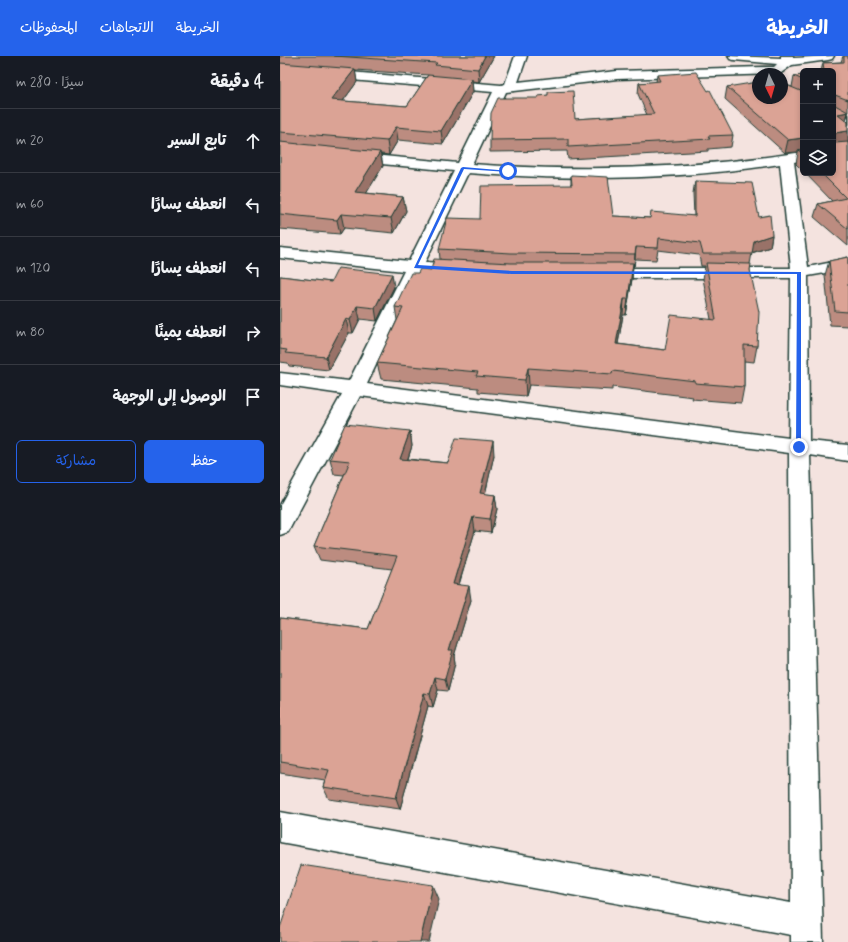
<!DOCTYPE html>
<html lang="ar">
<head>
<meta charset="utf-8">
<style>
	body { margin:0; font-family:Mynerve,"Playpen Sans Arabic",sans-serif; background:#20242c; color:#f1f3f6; direction:rtl }
	.controls { position:absolute; right:12px; top:12px; display:grid; overflow:hidden; border-radius:6px; box-shadow:0 2px 6px #0003 }
	.controls button { width:36px; height:36px; display:grid; place-items:center; padding:0; border:0; border-bottom:1px solid #363941; background:#171b24; color:#f1f3f6; font:20px sans-serif }
	.compass { position:absolute; left:472px; top:12px; width:36px; height:36px; border-radius:50%; background:#171b24; box-shadow:0 2px 6px #0003; rotate:175deg }
	.stop { position:absolute; width:12px; height:12px; margin:-9px; border:3px solid #2563eb; border-radius:50%; background:#fff }
	.stop.end { background:#2563eb; border-color:#fff; box-shadow:0 1px 4px #0008 }
	.list { margin:0; padding:0; list-style:none }
	h2 { display:flex; justify-content:space-between; align-items:center; height:52px; margin:0; padding:0 16px; font-size:17px }
	h2 small { font-size:13px; font-weight:400; color:#9ea1a6 }
	.list li { display:grid; grid-template-columns:26px 1fr auto; gap:12px; align-items:center; box-sizing:border-box; height:64px; padding:0 16px; border-top:1px solid #363941 }
	.list b { display:block; font-size:15px; white-space:nowrap }
	.list em { font-size:13px; font-style:normal; color:#9ea1a6 }
	.actions { display:flex; gap:8px; padding:12px 16px }
	.actions a { flex:1; padding:9px 0; border:1px solid #2563eb; border-radius:6px; text-align:center; font-size:14px; color:#2563eb }
	.actions .main { background:#2563eb; color:#fff }
	.icon { flex:none; width:22px; height:22px; fill:none; stroke:currentColor; stroke-width:2; stroke-linecap:round; stroke-linejoin:round }
	.map { position:relative; flex:none; width:568px; height:886px; overflow:hidden; direction:ltr }
	header { display:flex; align-items:center; gap:24px; box-sizing:border-box; height:56px; padding:0 20px; background:#2563eb; color:#fff }
	header strong { font-size:19px }
	nav { display:flex; gap:22px; margin-inline-start:auto; font-size:14px }
	main { display:flex }
	aside { flex:1; background:#171b24 }
	.map>svg:first-child { display:block }
	.lines { fill:none; stroke-linecap:round; stroke-linejoin:round }
	.street-casing { stroke:#1f3d34; stroke-width:3 }
	.street { fill:#fff; fill-rule:evenodd }
	.wall { fill:#bc8c80; stroke:#1f3d34; fill-rule:evenodd }
	.shaded-wall { fill:#997268; stroke:#1f3d34 }
	.building { fill:#dba395; stroke:#1f3d34 }
	.route { fill:#2563eb }
</style>
</head>
<body>
<header>
<strong>الخريطة</strong>
<nav><a>الخريطة</a><a>الاتجاهات</a><a>المحفوظات</a></nav>
</header>
<main>
<div class="map">
<svg width="568" height="886" viewBox="0 0 568 886">
	<rect width="100%" height="100%" fill="#f4e3df"/>
	<filter id="ink" filterUnits="userSpaceOnUse"><feTurbulence type="fractalNoise" baseFrequency=".025" numOctaves="2"/><feDisplacementMap in="SourceGraphic" scale="8" xChannelSelector="R" yChannelSelector="G"/><feConvolveMatrix kernelMatrix="1 2 1 2 8 2 1 2 1" color-interpolation-filters="sRGB"/></filter>
	<g filter="url(#ink)">
		<g class="lines">
			<!-- street casing -->
			<g class="street-casing">
				<g id="street">
					<path d="M235,0H247L238,26L337,15L483,11H494L497,8L454,4L450,3L448,0L501,2V0H513V2L554,0L552,3L548,4L512,9L501,17L497,18L337,23L226,36L192,108C303,116 413,113 523,96V104L514,106L528,211L568,203V213L528,220L529,385L568,389V405L530,399L543,886H511V879L0,786V756L511,847L509,397L80,340L8,476L0,479V449L62,338L0,329V317L69,325L124,215L0,202V192L129,205L174,115L71,105L66,104L64,101L66,98L71,97L178,107L213,36L0,18V10L221,29L225,28ZM500,108L511,212H322L316,213L314,217L316,221L322,222H511L509,382L87,328L140,216L182,218L188,217L190,213L188,209L182,208L145,206L188,117C291,125 397,124 500,108Z"/>
					<path d="M553,53L568,59V68L553,62Z"/>
				</g>
			</g>
			<!-- street -->
			<use href="#street" class="street"/>
		</g>
		<!-- wall -->
		<g class="wall">
			<path d="M0,0H214L199,26L192,25L193,36L163,88L118,84L109,99L101,98L103,110L86,137L123,141L126,155L114,177L64,172L60,178L0,173ZM75,14L148,19L127,50L63,45L77,26Z"/>
			<path d="M563,0H568V58L566,64L568,66V190L534,161L538,148L552,145L525,117H553V15H541L543,7L561,6Z"/>
			<path d="M377,19L453,79L451,91L428,93V95L288,103L287,95L210,96V84L258,42L268,39L295,63L367,59L358,38L359,27L376,26Z"/>
			<path d="M523,19V115L516,108L518,96L505,97L445,43L447,31L504,28L512,31L514,20Z"/>
			<path d="M291,119L333,160L370,162L414,160L413,137L415,125L479,161L492,179L490,191L472,197L470,208V214L477,290L474,306L464,305V331L461,347L412,343L413,341L332,331V334L249,329L246,340L198,336V332L101,323L97,307L117,264L115,251L138,217L151,214L160,203L159,193L200,163L291,129ZM378,194L419,199L421,210H425L423,223L431,263L385,294L338,288L343,259H346L352,223L353,210H354L355,203L376,204Z"/>
			<path d="M568,201V270L550,269L545,219L549,205Z"/>
			<path d="M0,220L51,226L114,231L97,265L80,263L73,277H69L49,314L9,310L8,307L0,306Z"/>
			<path d="M130,375L132,390L128,403L168,407L214,399L205,438L215,439L217,453L211,477L195,475L179,529L191,544L174,600L175,607L168,635L158,634L153,651L148,650L120,753L49,743L43,731L45,724L0,717V562L88,573L112,513L40,504L34,490L64,419L54,418L50,403Z"/>
		</g>
		<!-- shaded-wall -->
		<g class="shaded-wall">
			<path d="M205,0H214L199,26L198,13Z"/>
			<path d="M75,13L77,26L54,57L51,44Z"/>
			<path d="M192,23L193,36L163,88L161,75Z"/>
			<path d="M568,56L565,68L558,58Z"/>
			<path d="M116,71L118,84L109,99L107,85Z"/>
			<path d="M568,75V88L553,90L555,77Z"/>
			<path d="M523,82V95L519,94L518,96L505,97L508,84Z"/>
			<path d="M100,96L103,110L78,151L75,136Z"/>
			<path d="M123,141L126,155L114,177L111,162Z"/>
			<path d="M61,158L64,172L60,178L57,164Z"/>
			<path d="M492,179L490,191L471,197L474,185Z"/>
			<path d="M356,191L355,203L354,210L355,198Z"/>
			<path d="M353,207L352,223L346,259L348,243Z"/>
			<path d="M112,218L114,231L97,265L95,252Z"/>
			<path d="M344,243L343,259L335,304L336,288Z"/>
			<path d="M77,250L80,263L73,277L70,264Z"/>
			<path d="M66,263L69,277L49,314L46,301Z"/>
			<path d="M248,312L249,329L246,340L245,324Z"/>
			<path d="M130,375L132,390L123,417L120,403Z"/>
			<path d="M213,385L214,399L202,452L200,437Z"/>
			<path d="M215,439L217,453L211,477L210,463Z"/>
			<path d="M193,461L195,475L175,541L173,528Z"/>
			<path d="M189,530L191,544L174,600L175,607L168,635L165,623L169,594Z"/>
			<path d="M155,621L158,634L153,651L150,638Z"/>
			<path d="M144,637L148,650L120,753L116,742Z"/>
			<path d="M153,829L159,843L149,886H140Z"/>
		</g>
		<!-- building -->
		<g class="building">
			<path d="M54,0H205L198,13L155,9L157,7Z"/>
			<path d="M564,0H568V44L555,39V49L568,56L558,58L568,66V75L555,77V87L568,86V173L538,148L566,142L541,117H553V15H544L543,7L564,6Z"/>
			<path d="M0,7L75,13L51,44L127,50L148,19L192,23L161,75L116,71L107,85L0,76Z"/>
			<path d="M416,16L428,35L430,34L453,79L428,80L430,83L288,91V83L210,84L211,57L218,42H258V40L268,39V36L293,35L295,63L374,58L359,27L380,25L377,19Z"/>
			<path d="M523,19V24L514,20Z"/>
			<path d="M502,22H503L504,28L523,36V82L508,84L447,31L478,26V42H502Z"/>
			<path d="M0,86L100,96L75,136L123,141L111,162L61,158L57,164L0,158Z"/>
			<path d="M523,93V99L519,94Z"/>
			<path d="M291,119L328,121L333,160L370,162L371,156L415,160V125L472,127L479,161L490,159L492,179L474,185L472,198H423L420,187L379,182L378,192L356,191L355,198L231,197L159,193L167,162L200,163L201,130L292,129Z"/>
			<path d="M568,201V256L555,255L549,205Z"/>
			<path d="M154,203L231,207H353L348,243H344L336,288L385,294L391,259L436,264L426,207L471,208L470,214L479,256L477,290L464,289V331L415,327V325L333,315L332,318L248,312L245,324L196,320L198,316L97,307L123,252L115,251L131,217H138L140,213L151,214Z"/>
			<path d="M58,212L112,218L95,252L77,250L70,264L66,263L46,301L5,297L7,294L0,293V220L51,226Z"/>
			<path d="M65,368L130,375L120,403L168,407L176,382L213,385L200,437L215,439L210,463L193,461L173,528L189,530L169,594H173L165,623L155,621L150,638L144,637L116,742L43,731L49,714L0,706V562L88,573L117,500L34,490L70,405L50,403Z"/>
			<path d="M21,809L153,829L140,886H0V872Z"/>
		</g>
	</g>
	<!-- route -->
	<path class="route" d="M183,111L230,115L228,116L184,113L138,209L232,215L521,216V392H516V391L517,218H232L134,212L181,112Z"/>
</svg>
<div class="controls">
<button>+</button>
<button>−</button>
<button><svg class="icon" aria-label="layers" viewBox="0 0 24 24"><path d="M12 4l9 5-9 5-9-5zM3 14l9 5 9-5"/></svg></button>
</div>
<svg class="compass" viewBox="-18 -18 36 36"><path d="M0-13l5 13h-10z" fill="#e53935"/><path d="M0 13l5-13h-10z" fill="#9ea1a6"/></svg>
<div class="stop" style="left:228px;top:115px"></div>
<div class="stop end" style="left:519px;top:391px"></div>
</div>
<aside>
<h2>4 دقيقة<small>سيرًا · 280 m</small></h2>
<ul class="list">
<li><svg class="icon" aria-label="ahead" viewBox="0 0 24 24"><path d="M12 20V5M6 11l6-6 6 6"/></svg><div><b>تابع السير</b></div><em>20 m</em></li>
<li><svg class="icon" aria-label="left" viewBox="0 0 24 24"><path d="M17 20v-9H6M10 6l-5 5 5 5"/></svg><div><b>انعطف يسارًا</b></div><em>60 m</em></li>
<li><svg class="icon" aria-label="left" viewBox="0 0 24 24"><path d="M17 20v-9H6M10 6l-5 5 5 5"/></svg><div><b>انعطف يسارًا</b></div><em>120 m</em></li>
<li><svg class="icon" aria-label="right" viewBox="0 0 24 24"><path d="M7 20v-9h11M14 6l5 5-5 5"/></svg><div><b>انعطف يمينًا</b></div><em>80 m</em></li>
<li><svg class="icon" aria-label="arrive" viewBox="0 0 24 24"><path d="M6 21V4h12l-3 4 3 4H6"/></svg><div><b>الوصول إلى الوجهة</b></div></li>
</ul>
<div class="actions"><a class="main">حفظ</a><a>مشاركة</a></div>
</aside>
</main>
</body>
</html>
